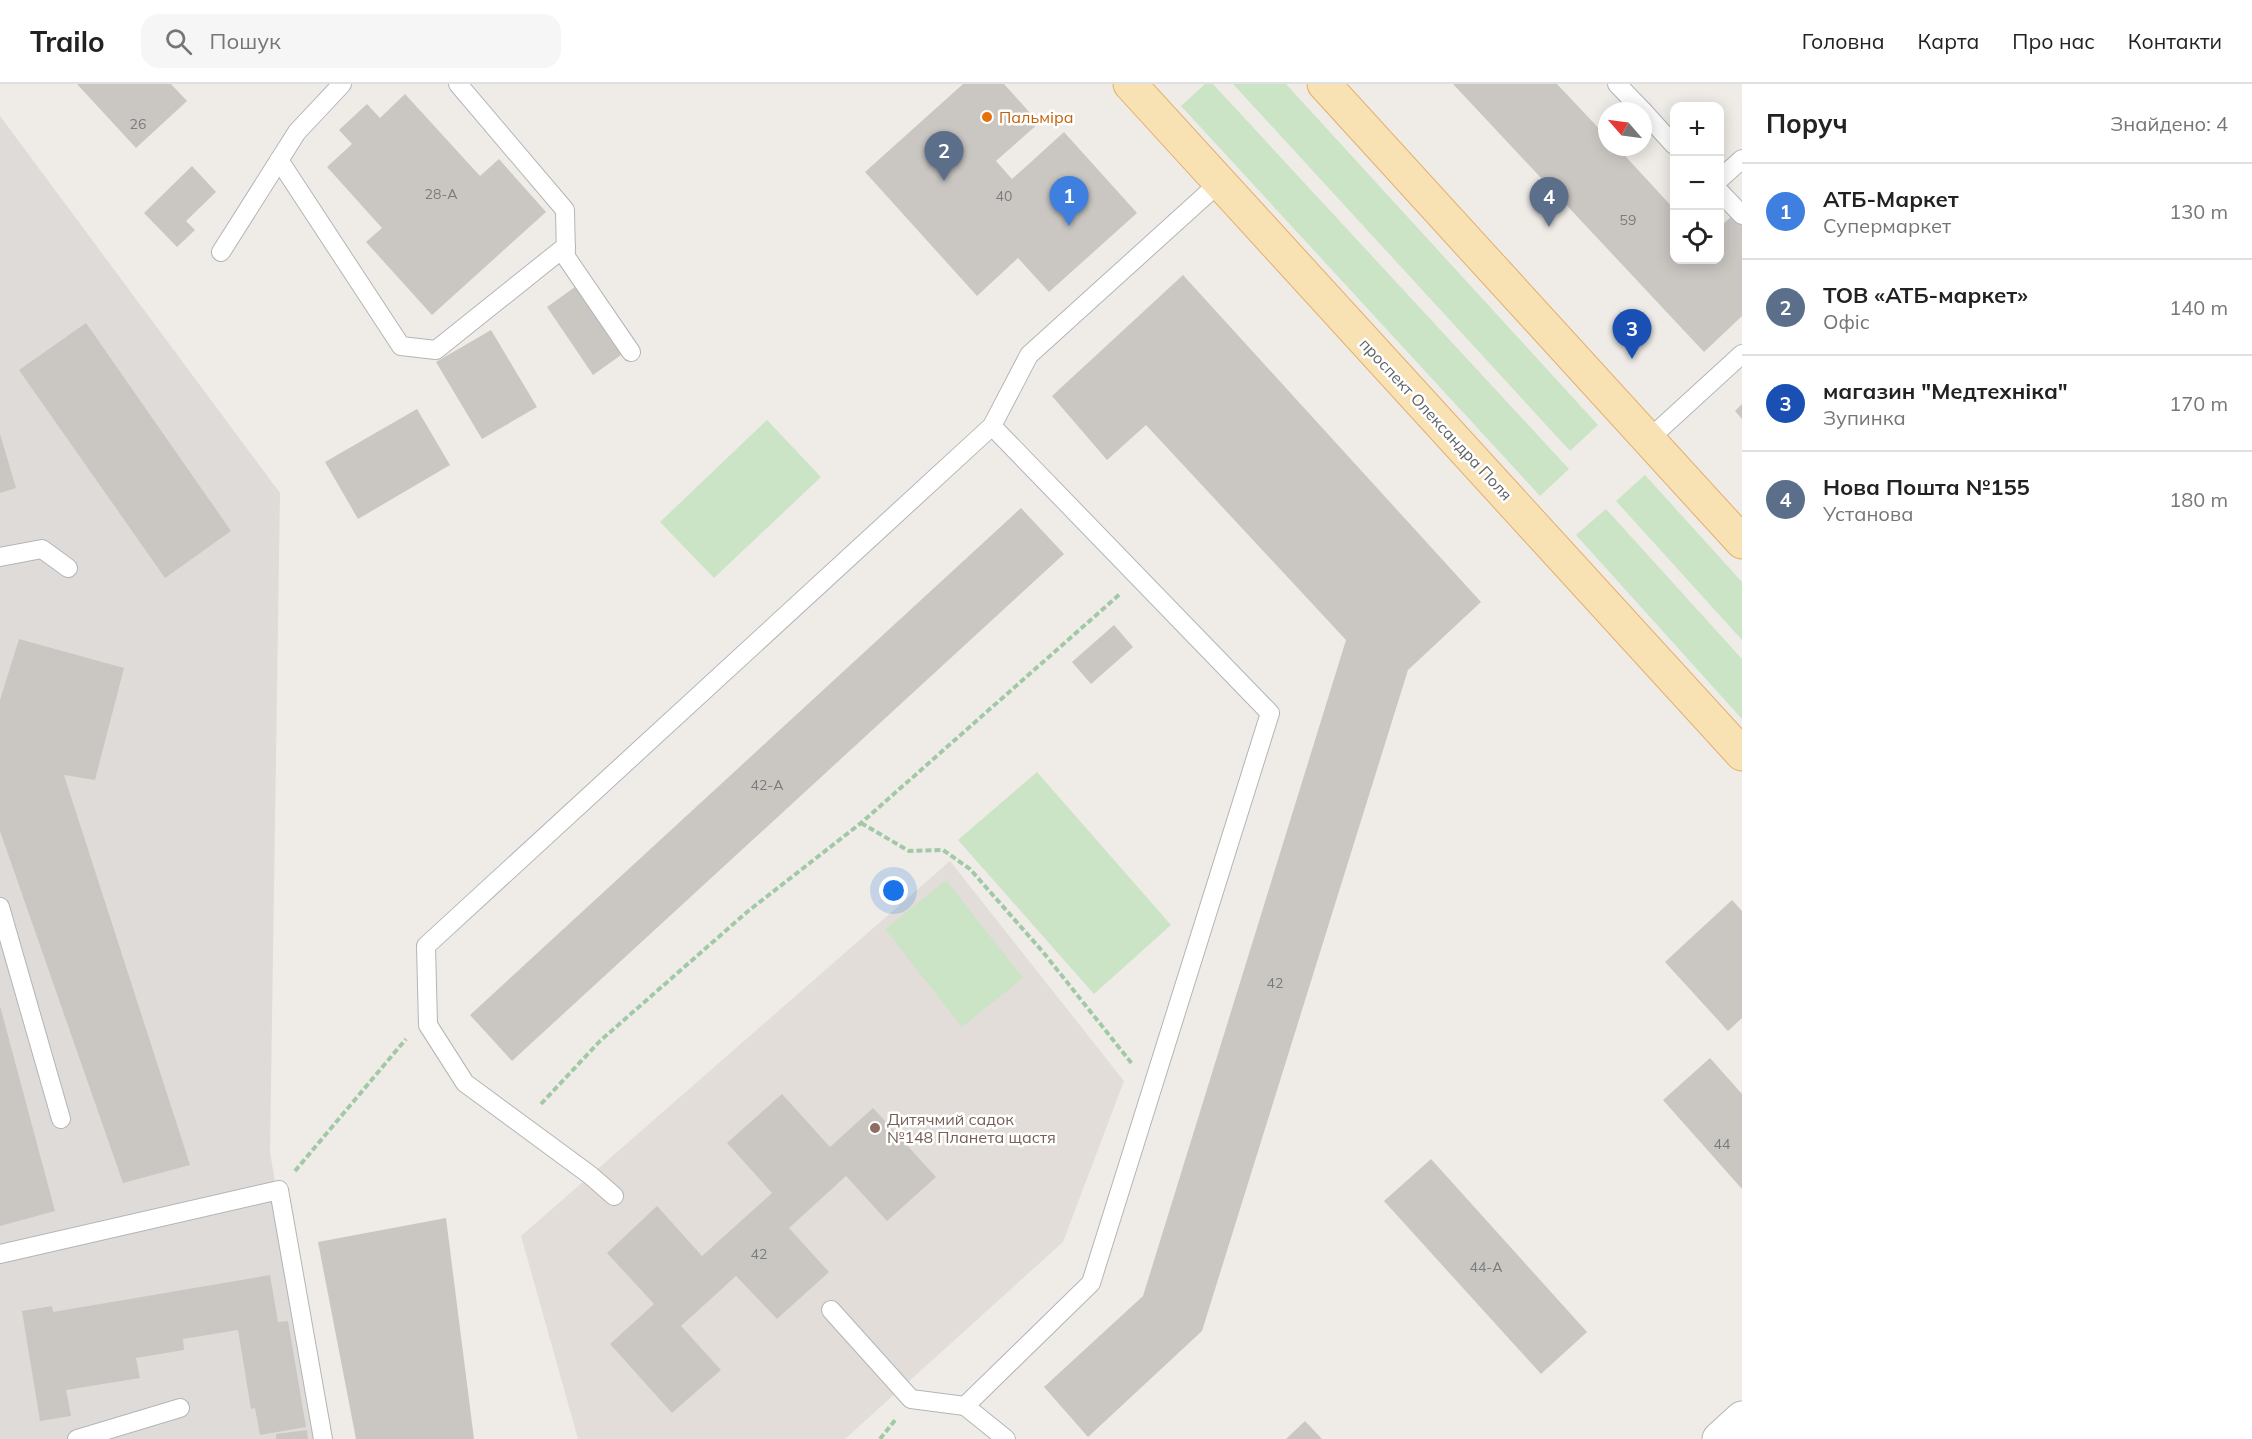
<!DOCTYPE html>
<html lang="uk">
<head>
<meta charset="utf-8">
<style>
	body { margin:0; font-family:Mulish,sans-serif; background:#f6f6f6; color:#222 }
	.controls { position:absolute; right:18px; top:18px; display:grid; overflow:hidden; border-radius:12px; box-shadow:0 3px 15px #0003 }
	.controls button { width:54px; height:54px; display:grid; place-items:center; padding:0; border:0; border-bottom:2px solid #e0e0e0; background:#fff; color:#222; font:30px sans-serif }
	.compass { position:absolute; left:1598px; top:18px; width:54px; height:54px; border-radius:50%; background:#fff; box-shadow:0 3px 15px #0003; rotate:298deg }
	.you { position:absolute; left:894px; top:807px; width:21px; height:21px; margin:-15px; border:4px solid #fff; border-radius:50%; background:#1a73e8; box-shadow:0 0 0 9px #1a73e833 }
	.badge { display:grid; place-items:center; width:39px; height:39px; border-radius:50%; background:#db2777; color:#fff; font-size:20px; font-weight:700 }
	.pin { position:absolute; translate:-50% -50px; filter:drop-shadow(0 2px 3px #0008) }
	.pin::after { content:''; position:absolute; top:32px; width:21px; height:18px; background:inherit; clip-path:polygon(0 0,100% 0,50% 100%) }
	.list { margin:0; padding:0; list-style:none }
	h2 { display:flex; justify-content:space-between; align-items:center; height:78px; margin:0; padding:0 24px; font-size:26px }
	h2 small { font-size:20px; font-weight:400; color:#767676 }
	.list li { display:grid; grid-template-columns:39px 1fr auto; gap:18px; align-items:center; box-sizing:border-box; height:96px; padding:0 24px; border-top:2px solid #e0e0e0 }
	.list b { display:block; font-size:22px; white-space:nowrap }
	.list p { margin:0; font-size:20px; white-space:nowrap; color:#767676 }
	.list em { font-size:20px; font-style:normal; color:#767676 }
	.icon { flex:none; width:33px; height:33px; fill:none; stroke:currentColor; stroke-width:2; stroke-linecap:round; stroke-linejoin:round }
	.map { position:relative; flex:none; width:1742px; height:1355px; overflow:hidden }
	header { display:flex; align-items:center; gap:36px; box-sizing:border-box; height:84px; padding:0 30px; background:#fff; border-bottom:2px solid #e0e0e0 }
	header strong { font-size:28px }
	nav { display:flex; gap:33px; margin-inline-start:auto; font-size:21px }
	.search { width:420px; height:54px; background:#f6f6f6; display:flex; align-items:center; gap:15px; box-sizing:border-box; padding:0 21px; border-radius:18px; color:#767676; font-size:22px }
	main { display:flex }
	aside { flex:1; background:#fff }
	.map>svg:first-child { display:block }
	.industrial { fill:#dedbd9 }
	.education { fill:#e2ddd8 }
	.green { fill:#cbe4c6 }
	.building { fill:#cac7c3 }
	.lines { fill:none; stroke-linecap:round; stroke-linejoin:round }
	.lane-casing { stroke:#b2b5b7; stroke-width:20 }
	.street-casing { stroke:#b2b5b7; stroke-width:35 }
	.primary-casing { stroke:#e4ae6a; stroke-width:35 }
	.path { stroke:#a2c9a7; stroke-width:4; stroke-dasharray:6 3; stroke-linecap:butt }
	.lane { stroke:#fff; stroke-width:18 }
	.street { stroke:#fff; stroke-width:33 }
	.primary { stroke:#f8e1b3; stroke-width:33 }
	.food-dot { fill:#e8710a; stroke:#fff; stroke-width:2 }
	.education-dot { fill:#8d6e63; stroke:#fff; stroke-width:2 }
	.labels { text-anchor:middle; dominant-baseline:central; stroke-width:5; stroke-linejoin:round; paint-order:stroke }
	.number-label { font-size:14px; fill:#797c7c }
	.food-label { font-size:16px; fill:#c56008; stroke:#fff; text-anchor:start }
	.street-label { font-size:16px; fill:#5e6365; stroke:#fff }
	.education-label { font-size:16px; fill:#785e54; stroke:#fff; text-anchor:start }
</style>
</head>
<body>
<header>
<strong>Trailo</strong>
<div class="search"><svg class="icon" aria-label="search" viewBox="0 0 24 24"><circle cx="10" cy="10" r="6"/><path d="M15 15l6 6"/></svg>Пошук</div>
<nav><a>Головна</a><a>Карта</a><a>Про нас</a><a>Контакти</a></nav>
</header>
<main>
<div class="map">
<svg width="1742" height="1355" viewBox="0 0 1742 1355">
	<rect width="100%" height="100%" fill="#efece7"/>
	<!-- industrial -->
	<path class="industrial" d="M0,32L280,409L270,1068L317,1355H0Z"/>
	<!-- education -->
	<path class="education" d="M950,777L1124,997L1063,1158L845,1355H578L521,1152Z"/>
	<!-- green -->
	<g class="green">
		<path d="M1205,0H1213L1569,385L1540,412L1181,22Z"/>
		<path d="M1233,0H1286L1598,341L1570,367Z"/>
		<path d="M767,336L821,393L714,494L660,438Z"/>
		<path d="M1645,391L1742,498V556L1616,417Z"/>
		<path d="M1606,425L1742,575V635L1576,451Z"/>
		<path d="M1037,688L1171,841L1094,910L958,756Z"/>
		<path d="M946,796L1023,894L962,943L885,845Z"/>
	</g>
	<!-- building -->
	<g class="building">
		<path d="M77,0H171L187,17L136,64Z"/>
		<path d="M963,0H1004L1039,39L996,77L1012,95L1064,48L1137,129L1049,208L1018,174L977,212L865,88Z"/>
		<path d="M1453,0H1557L1607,53V63H1617L1674,125V176H1720V143L1733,131L1742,141V232L1704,268Z"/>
		<path d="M405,10L480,92L499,75L546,128L432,231L366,158L382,144L327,83L352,60L339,46L367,20L380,34Z"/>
		<path d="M192,82L216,108L186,137L195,146L177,163L144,129Z"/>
		<path d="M1183,191L1481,518L1408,586L1202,1247L1088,1353L1044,1303L1143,1212L1346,556L1146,341L1107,376L1052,312Z"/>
		<path d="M575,203L621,271L593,291L547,223Z"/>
		<path d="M86,239L231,447L165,494L19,286Z"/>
		<path d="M491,246L537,323L482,355L436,278Z"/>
		<path d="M1742,320V335L1735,327Z"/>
		<path d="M417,325L450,381L358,435L325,378Z"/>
		<path d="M0,350L16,404L0,409Z"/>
		<path d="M1021,424L1064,470L512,977L470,931Z"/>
		<path d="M1114,541L1133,563L1091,600L1072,578Z"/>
		<path d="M19,555L124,584L95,696L64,691L190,1081L123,1099L0,747V616Z"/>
		<path d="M1732,816L1742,827V934L1728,947L1665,878Z"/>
		<path d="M0,922L55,1127L0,1142Z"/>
		<path d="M1710,974L1742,1010V1105L1663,1016Z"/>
		<path d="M782,1010L830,1063L873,1024L936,1093L887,1137L846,1092L789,1144L829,1188L777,1235L736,1192L681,1242L721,1286L672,1329L610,1260L654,1220L607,1169L657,1122L702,1172L772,1109L727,1059Z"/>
		<path d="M1431,1075L1587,1248L1541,1290L1384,1117Z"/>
		<path d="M446,1134L474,1355H356L318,1158Z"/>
		<path d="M270,1191L278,1238L288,1237L306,1343L260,1351L255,1324L251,1325L238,1246L183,1255L184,1266L136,1274L140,1294L66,1306L71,1332L40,1337L22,1227L52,1222L53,1228Z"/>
		<path d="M1305,1337L1322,1355H1286Z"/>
		<path d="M307,1346L308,1355H276V1350Z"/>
	</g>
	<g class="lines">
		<!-- lane casing -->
		<g class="lane-casing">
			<g id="lane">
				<path d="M458,0L565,126L566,173L631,268"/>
				<path d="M1617,0L1643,27"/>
				<path d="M1643,27L1674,61"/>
				<path d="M279,76L401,262L436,266L566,162"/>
				<path d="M1720,95L1742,75"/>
				<path d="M1720,108L1742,131"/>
				<path d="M221,168L297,48L342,0"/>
				<path d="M992,342L1270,629L1091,1199L965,1322L1006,1355"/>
				<path d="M1649,355L1742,270"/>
				<path d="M0,473L42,465L68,484"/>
				<path d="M0,823L61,1035"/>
				<path d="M614,1112L590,1091L465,999L428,941L426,862L992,342L1029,271L1219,99"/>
				<path d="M0,1170L279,1106L323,1355"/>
				<path d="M831,1226L911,1315L965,1322"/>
				<path d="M77,1355L180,1324"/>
			</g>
		</g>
		<!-- street casing -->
		<g class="street-casing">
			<path id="street" d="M1719,1355L1742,1334"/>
		</g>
		<!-- primary casing -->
		<g class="primary-casing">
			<g id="primary">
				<path d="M1130,0L1742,670"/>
				<path d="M1324,0L1742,458"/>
			</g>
		</g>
		<!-- path -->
		<g class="path">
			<path d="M861,739L909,767L943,766L970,785L1043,868L1133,981"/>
			<path d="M541,1020L600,957L747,828L861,739L1120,510"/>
			<path d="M295,1087L406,955"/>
			<path d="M880,1355L896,1335"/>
		</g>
		<!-- lane -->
		<use href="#lane" class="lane"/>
		<!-- street -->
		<use href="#street" class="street"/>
		<!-- primary -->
		<use href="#primary" class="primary"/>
	</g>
	<!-- markers -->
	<circle class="food-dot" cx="987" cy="33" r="6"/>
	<circle class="education-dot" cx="875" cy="1044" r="6"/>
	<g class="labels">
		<!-- number labels -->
		<g class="number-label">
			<text x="138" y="40">26</text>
			<text x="441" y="110">28-А</text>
			<text x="1004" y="112">40</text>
			<text x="1628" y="136">59</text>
			<text x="767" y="701">42-А</text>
			<text x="1275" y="899">42</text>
			<text x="1722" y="1060">44</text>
			<text x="759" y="1170">42</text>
			<text x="1486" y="1183">44-А</text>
		</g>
		<!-- food labels -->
		<g class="food-label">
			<text x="999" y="33">Пальміра</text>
		</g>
		<!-- street labels -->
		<g class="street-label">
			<text transform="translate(1436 335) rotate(47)">проспект Олександра Поля</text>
		</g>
		<!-- education labels -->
		<g class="education-label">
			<text x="887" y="1035">Дитячмий садок<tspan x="887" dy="18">№148 Планета щастя</tspan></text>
		</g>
	</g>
</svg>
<div class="controls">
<button>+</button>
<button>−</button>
<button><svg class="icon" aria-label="locate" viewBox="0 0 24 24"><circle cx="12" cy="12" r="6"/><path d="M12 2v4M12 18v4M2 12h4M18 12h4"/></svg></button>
</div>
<svg class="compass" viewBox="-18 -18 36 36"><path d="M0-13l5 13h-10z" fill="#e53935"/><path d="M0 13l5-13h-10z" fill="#767676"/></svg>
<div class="you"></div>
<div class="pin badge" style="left:1069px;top:142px;background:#3f7fe0">1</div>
<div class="pin badge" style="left:944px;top:97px;background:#5c6f8a">2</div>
<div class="pin badge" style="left:1632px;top:275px;background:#1a4fb4">3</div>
<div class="pin badge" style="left:1549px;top:143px;background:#5c6f8a">4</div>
</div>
<aside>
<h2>Поруч<small>Знайдено: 4</small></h2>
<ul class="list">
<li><span class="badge" style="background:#3f7fe0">1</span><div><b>АТБ-Маркет</b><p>Супермаркет</p></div><em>130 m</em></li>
<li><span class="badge" style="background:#5c6f8a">2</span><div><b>ТОВ «АТБ-маркет»</b><p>Офіс</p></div><em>140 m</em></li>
<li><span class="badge" style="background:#1a4fb4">3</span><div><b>магазин &quot;Медтехніка&quot;</b><p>Зупинка</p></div><em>170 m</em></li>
<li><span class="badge" style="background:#5c6f8a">4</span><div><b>Нова Пошта №155</b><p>Установа</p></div><em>180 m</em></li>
</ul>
</aside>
</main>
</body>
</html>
